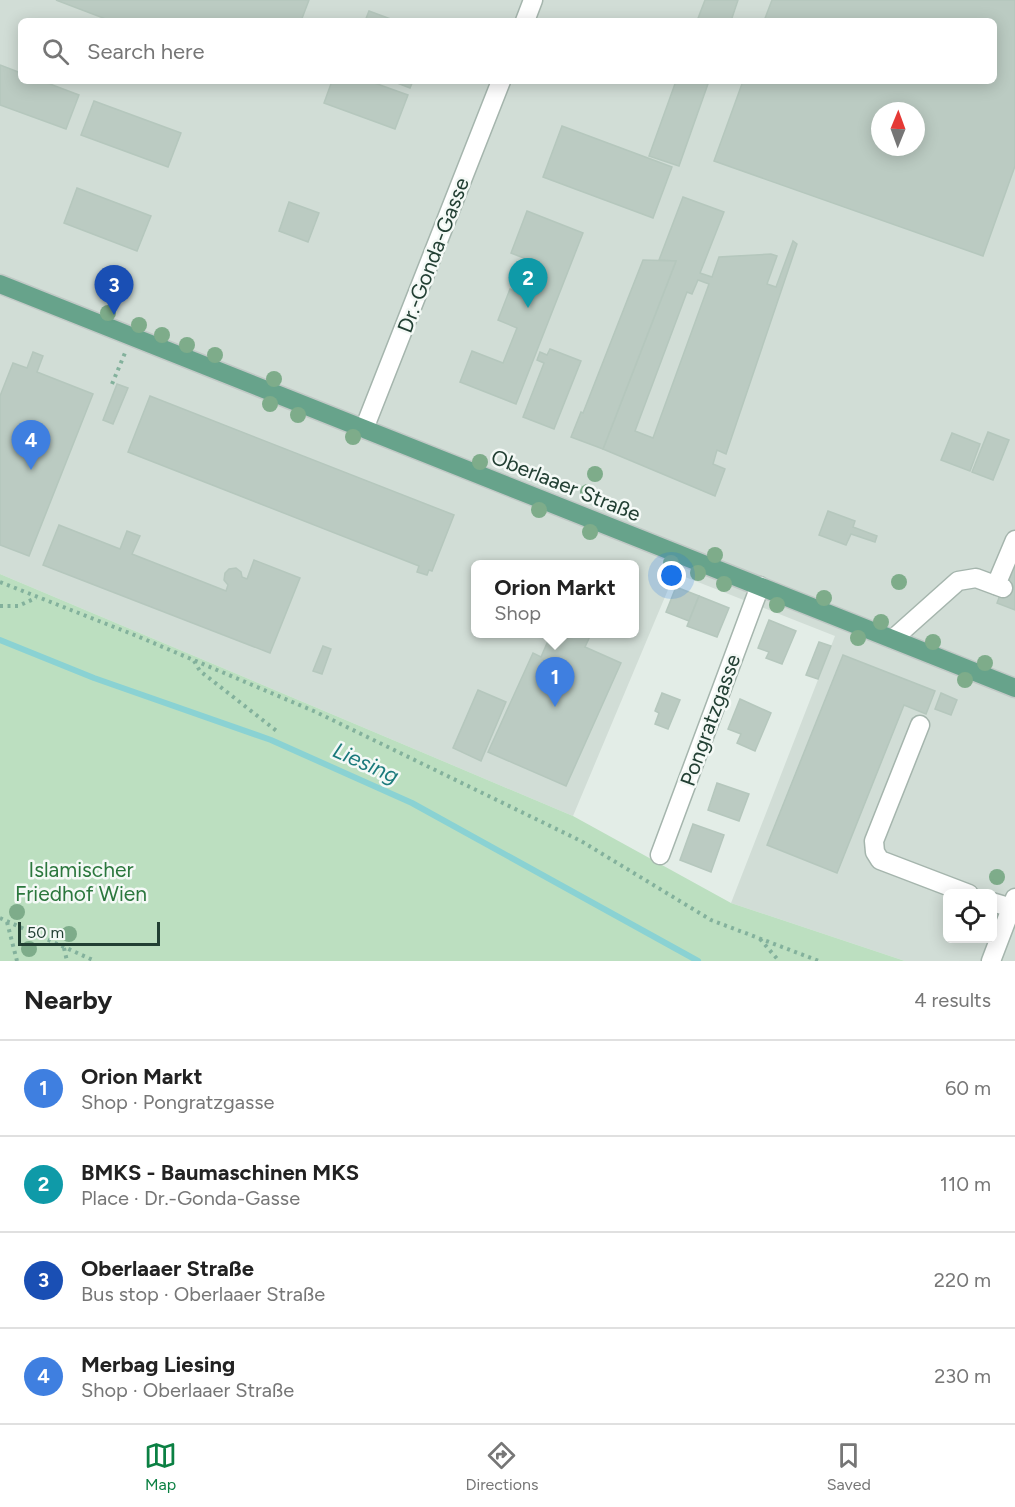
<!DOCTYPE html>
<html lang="en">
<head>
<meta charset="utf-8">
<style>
	body { margin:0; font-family:Figtree,sans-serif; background:#f6f6f6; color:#222 }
	.controls { position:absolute; right:18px; bottom:18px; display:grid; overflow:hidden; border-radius:9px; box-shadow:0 3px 15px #0003 }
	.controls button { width:54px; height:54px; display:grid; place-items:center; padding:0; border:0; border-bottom:2px solid #e0e0e0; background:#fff; color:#222; font:30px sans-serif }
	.compass { position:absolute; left:871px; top:102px; width:54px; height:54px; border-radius:50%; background:#fff; box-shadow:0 3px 15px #0003; rotate:1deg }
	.scale { position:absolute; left:18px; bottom:15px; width:142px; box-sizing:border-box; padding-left:6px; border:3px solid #223f33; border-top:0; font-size:16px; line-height:21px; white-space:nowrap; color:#223f33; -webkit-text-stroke:4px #f4f9f6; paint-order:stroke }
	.you { position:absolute; left:672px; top:576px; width:21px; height:21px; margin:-15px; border:4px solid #fff; border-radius:50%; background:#1a73e8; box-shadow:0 0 0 9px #1a73e833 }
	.badge { display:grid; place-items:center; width:39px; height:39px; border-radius:50%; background:#0b8043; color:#fff; font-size:20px; font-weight:700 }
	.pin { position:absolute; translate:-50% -50px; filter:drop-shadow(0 2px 3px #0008) }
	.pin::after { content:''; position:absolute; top:32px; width:21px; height:18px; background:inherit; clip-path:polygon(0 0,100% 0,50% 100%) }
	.popup { position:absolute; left:471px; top:560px; width:168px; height:78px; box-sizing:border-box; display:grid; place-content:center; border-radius:9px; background:#fff; filter:drop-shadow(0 2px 4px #0005); font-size:20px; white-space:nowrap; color:#767676 }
	.popup b { font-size:22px; color:#222 }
	.popup::after { content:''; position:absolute; left:50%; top:100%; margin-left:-12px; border:12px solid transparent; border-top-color:#fff }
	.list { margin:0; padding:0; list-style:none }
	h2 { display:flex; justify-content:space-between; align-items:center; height:78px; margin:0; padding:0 24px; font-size:26px }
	h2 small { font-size:20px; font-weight:400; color:#767676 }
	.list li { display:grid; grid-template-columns:39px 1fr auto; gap:18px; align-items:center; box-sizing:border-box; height:96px; padding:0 24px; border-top:2px solid #e0e0e0 }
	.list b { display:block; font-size:22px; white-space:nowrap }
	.list p { margin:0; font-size:20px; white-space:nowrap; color:#767676 }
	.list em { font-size:20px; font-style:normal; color:#767676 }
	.icon { flex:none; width:33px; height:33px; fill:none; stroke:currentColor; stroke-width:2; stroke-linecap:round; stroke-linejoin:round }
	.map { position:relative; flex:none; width:1015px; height:961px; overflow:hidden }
	.search { position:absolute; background:#fff; box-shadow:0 3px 15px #0003; left:18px; right:18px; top:18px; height:66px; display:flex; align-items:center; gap:15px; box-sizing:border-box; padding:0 21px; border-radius:9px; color:#767676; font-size:22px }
	.sheet { height:462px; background:#fff }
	nav { display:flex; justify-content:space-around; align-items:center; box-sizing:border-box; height:84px; border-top:2px solid #e0e0e0; background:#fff; font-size:16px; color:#767676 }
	nav a { display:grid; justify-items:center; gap:3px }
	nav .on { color:#0b8043 }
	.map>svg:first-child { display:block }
	.built { fill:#d1ddd6; fill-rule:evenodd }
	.green { fill:#bcdfc0 }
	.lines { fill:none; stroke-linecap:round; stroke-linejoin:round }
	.stream { stroke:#8ad2d3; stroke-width:6 }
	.building { fill:#bbcbc2; stroke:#b5c7bd; stroke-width:1.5; fill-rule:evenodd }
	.minor-casing { stroke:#a5b5ad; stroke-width:21 }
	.major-casing { stroke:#c1c9c6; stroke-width:21 }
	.path { stroke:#83b19c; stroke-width:4; stroke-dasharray:3 4.5; stroke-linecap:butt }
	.minor { stroke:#fff; stroke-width:18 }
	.major { stroke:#67a38b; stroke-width:18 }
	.tree { fill:#7eac8a }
	.labels { text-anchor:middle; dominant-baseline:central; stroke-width:5; stroke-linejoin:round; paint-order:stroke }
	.street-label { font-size:21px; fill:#223f33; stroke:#f4f9f6 }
	.park-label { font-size:21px; fill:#2b773d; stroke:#f4f9f6 }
	.water-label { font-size:22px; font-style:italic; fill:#1b7a7c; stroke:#f4f9f6 }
</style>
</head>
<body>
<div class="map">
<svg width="1015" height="961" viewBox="0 0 1015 961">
	<rect width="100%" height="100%" fill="#e3ede7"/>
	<!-- built -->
	<path class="built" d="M0,0H1015V961H905L731,903L835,636L675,573L573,816L0,574ZM21,21H994V81H21ZM880,111H916V147H880ZM476,564H634V634H476ZM948,894H992V938H948Z"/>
	<!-- green -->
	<path class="green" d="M0,574L573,816L731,903L905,961H0Z"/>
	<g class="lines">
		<!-- stream -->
		<path class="stream" d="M0,640L94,678L271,740L412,803L698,961"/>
	</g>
	<!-- building -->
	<g class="building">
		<path d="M56,0H309L301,21H111Z"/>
		<path d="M705,0H738L731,21H697Z"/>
		<path d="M772,0H1015V166L983,256L714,161L743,81H994V21H764ZM880,111H916V147H880Z"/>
		<path d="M369,11L396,21H365Z"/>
		<path d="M0,65L21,73V81H42L79,95L66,129L0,105Z"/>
		<path d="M332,81H369L408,95L395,129L324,103Z"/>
		<path d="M392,81H413L410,88Z"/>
		<path d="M676,81H709L679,166L649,156Z"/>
		<path d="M94,101L181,133L168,167L81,135Z"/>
		<path d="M562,126L672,167L653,218L543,177Z"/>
		<path d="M77,188L151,216L137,251L64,223Z"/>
		<path d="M683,197L724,212L700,273L712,277L719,257L771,254L777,256L767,284L776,287L793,241L797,244L726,454L717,450L713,464L725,469L715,496L603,449L676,261L659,260ZM698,280L709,284L653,438L635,431L687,292L692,294Z"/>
		<path d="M289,202L319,213L308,242L279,231Z"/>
		<path d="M527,211L583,233L516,404L460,382L472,351L503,363L517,328L498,320L510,289L529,297L541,265L511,253Z"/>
		<path d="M643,260L676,261L603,449L571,437L581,412L583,413Z"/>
		<path d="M550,349L581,361L554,429L523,417L544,363L537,360L540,352L547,355Z"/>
		<path d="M33,352L43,356L37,372L93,394L29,556L0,545V396L13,363L27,368Z"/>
		<path d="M117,384L128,388L113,424L103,420Z"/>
		<path d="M150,396L454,515L432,571L429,570L427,575L417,572L419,566L128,452Z"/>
		<path d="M988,432L1009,440L993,480L972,472Z"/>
		<path d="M952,433L980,444L970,471L941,460Z"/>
		<path d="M828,511L855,521L853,527L877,536L875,542L851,534L846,545L819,535Z"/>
		<path d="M59,525L120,549L127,531L140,536L132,554L226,591L228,585L224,580L225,573L229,569L236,568L241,572L242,577L247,579L254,560L300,578L270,653L43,565Z"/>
		<path d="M1015,555V610L997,603Z"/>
		<path d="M676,587L699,596L689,621L666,612Z"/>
		<path d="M699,596L729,608L717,637L687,626Z"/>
		<path d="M769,620L796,631L782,664L766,658L769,652L758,648Z"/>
		<path d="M551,634H591L585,647L621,663L566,786L488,752L533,653L541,657Z"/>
		<path d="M819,642L831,646L818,679L806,675Z"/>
		<path d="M323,646L331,649L322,674L313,671Z"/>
		<path d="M843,655L935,691L926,714L904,705L837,873L767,845Z"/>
		<path d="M478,690L506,702L481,761L453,748Z"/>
		<path d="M662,693L680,700L668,729L655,724L659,713L655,711Z"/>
		<path d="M941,693L957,700L951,715L935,709Z"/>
		<path d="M740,699L771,713L755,751L737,743L741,734L728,729Z"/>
		<path d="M717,783L749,794L739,821L708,810Z"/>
		<path d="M693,824L724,835L711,872L680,860Z"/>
	</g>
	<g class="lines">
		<!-- minor casing -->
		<g class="minor-casing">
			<g id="minor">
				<path d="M525,21L533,0"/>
				<path d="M364,429L501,81"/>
				<path d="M996,585L1015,540"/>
				<path d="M893,639L958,581L976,578L1003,588"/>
				<path d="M920,725L874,841L875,852L880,860L969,894"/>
				<path d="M660,855L760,586"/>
				<path d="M992,902L1015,909"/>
				<path d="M991,961L1015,898"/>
			</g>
		</g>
		<!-- major casing -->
		<g class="major-casing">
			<path id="major" d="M0,284L1015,688"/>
		</g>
		<!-- path -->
		<g class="path">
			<path d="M112,384L125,353"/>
			<path d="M0,582L137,636L316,712L581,841L711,920L819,961"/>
			<path d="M0,606H18L36,598"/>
			<path d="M194,661L200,671L278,732"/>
			<path d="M0,918L95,961"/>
			<path d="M7,922L17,961"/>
			<path d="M760,939L779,961"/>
			<path d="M64,948L67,961"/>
		</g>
		<!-- minor -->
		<use href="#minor" class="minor"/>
		<!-- major -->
		<use href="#major" class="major"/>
	</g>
	<!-- trees -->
	<g class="tree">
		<circle cx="108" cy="313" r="8"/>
		<circle cx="139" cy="325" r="8"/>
		<circle cx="162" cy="335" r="8"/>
		<circle cx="187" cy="345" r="8"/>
		<circle cx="215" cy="355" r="8"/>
		<circle cx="274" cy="379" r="8"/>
		<circle cx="270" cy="404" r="8"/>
		<circle cx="298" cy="415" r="8"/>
		<circle cx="353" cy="437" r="8"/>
		<circle cx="480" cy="462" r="8"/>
		<circle cx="595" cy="474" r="8"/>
		<circle cx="588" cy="492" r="8"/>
		<circle cx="539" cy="510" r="8"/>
		<circle cx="590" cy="532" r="8"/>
		<circle cx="715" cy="555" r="8"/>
		<circle cx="671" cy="563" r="8"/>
		<circle cx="698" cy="573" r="8"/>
		<circle cx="899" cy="582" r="8"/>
		<circle cx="724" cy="584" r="8"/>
		<circle cx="824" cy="598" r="8"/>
		<circle cx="777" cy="605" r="8"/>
		<circle cx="881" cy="622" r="8"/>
		<circle cx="858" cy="638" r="8"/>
		<circle cx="933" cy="642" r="8"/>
		<circle cx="985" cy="663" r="8"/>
		<circle cx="965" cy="680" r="8"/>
		<circle cx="997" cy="877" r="8"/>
		<circle cx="17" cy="912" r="8"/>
		<circle cx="69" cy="934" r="8"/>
		<circle cx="29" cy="949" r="8"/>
	</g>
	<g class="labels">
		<!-- street labels -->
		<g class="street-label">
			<text transform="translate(433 255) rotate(-69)">Dr.-Gonda-Gasse</text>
			<text transform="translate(566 485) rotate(22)">Oberlaaer Straße</text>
			<text transform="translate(710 720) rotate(-70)">Pongratzgasse</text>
		</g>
		<!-- park labels -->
		<g class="park-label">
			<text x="81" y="869">Islamischer<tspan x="81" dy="24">Friedhof Wien</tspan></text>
		</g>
		<!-- water labels -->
		<g class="water-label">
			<text transform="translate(366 763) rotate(24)">Liesing</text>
		</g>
	</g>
</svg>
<div class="controls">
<button><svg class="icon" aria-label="locate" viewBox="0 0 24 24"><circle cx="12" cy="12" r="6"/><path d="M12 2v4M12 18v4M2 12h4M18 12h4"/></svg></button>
</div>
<svg class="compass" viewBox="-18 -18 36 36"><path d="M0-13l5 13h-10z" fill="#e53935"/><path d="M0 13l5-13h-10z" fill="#767676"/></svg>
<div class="scale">50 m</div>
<div class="you"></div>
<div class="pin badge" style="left:555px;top:707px;background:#3f7fe0">1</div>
<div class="popup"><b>Orion Markt</b>Shop</div>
<div class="pin badge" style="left:528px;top:308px;background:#0f9aa8">2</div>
<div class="pin badge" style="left:114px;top:315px;background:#1a4fb4">3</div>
<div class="pin badge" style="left:31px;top:470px;background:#3f7fe0">4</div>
<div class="search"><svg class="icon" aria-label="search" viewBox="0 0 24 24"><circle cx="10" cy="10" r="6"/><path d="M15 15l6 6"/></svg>Search here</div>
</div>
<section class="sheet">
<h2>Nearby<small>4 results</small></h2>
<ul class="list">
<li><span class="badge" style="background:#3f7fe0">1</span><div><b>Orion Markt</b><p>Shop · Pongratzgasse</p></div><em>60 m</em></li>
<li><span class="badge" style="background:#0f9aa8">2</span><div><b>BMKS - Baumaschinen MKS</b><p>Place · Dr.-Gonda-Gasse</p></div><em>110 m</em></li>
<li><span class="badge" style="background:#1a4fb4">3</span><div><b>Oberlaaer Straße</b><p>Bus stop · Oberlaaer Straße</p></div><em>220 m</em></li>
<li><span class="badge" style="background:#3f7fe0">4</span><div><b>Merbag Liesing</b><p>Shop · Oberlaaer Straße</p></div><em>230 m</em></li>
</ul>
</section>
<nav>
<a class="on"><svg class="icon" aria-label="map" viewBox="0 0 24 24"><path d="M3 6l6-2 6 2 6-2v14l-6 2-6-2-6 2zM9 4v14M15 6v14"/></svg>Map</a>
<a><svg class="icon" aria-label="directions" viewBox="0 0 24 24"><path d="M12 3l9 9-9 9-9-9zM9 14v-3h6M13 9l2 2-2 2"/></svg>Directions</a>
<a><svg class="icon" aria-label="saved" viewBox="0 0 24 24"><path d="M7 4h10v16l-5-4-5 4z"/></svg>Saved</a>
</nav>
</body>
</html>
